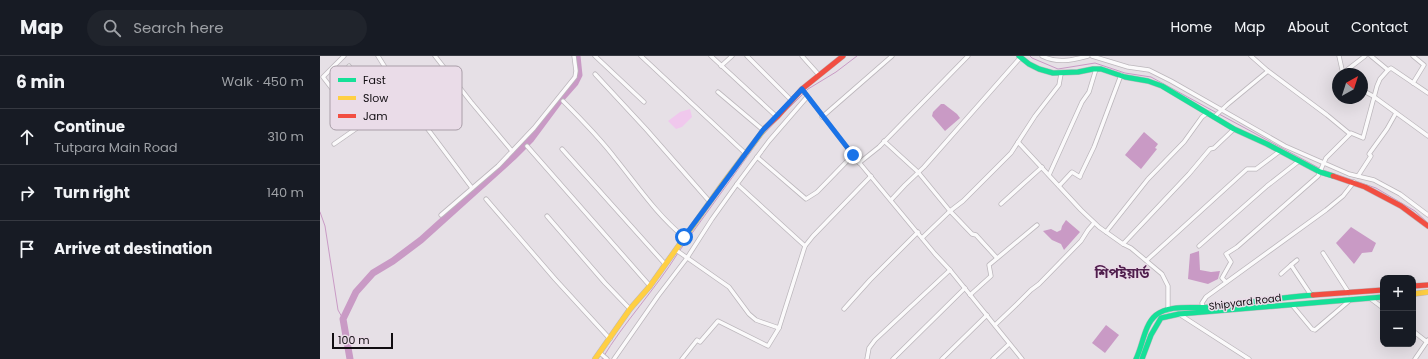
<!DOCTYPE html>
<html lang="en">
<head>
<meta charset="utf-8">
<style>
	body { margin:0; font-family:Poppins,"Noto Sans Bengali",sans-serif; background:#20242c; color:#f1f3f6 }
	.controls { position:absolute; right:12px; bottom:12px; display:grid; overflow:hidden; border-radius:8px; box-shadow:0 4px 16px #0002 }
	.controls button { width:36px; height:36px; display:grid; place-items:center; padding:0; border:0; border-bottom:1px solid #363941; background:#171b24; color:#f1f3f6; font:20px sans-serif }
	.compass { position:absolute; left:1012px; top:12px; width:36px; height:36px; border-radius:50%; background:#171b24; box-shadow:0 4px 16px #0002; rotate:39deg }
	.scale { position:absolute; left:12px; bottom:10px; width:61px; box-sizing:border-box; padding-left:4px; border:2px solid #110d11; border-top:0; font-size:11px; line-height:14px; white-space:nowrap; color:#110d11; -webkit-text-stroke:3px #eadce8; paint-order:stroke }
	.stop { position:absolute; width:12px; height:12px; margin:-9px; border:3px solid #1a73e8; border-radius:50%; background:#fff }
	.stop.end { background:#1a73e8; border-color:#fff; box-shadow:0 1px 4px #0008 }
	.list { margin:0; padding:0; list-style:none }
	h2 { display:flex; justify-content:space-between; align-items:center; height:52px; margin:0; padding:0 16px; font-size:17px }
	h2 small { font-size:13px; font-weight:400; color:#9ea1a6 }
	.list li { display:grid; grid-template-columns:26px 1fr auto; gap:12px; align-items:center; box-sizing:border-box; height:56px; padding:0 16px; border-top:1px solid #363941 }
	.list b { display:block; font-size:15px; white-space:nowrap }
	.list p { margin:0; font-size:13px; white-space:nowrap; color:#9ea1a6 }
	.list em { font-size:13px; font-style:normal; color:#9ea1a6 }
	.icon { flex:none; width:22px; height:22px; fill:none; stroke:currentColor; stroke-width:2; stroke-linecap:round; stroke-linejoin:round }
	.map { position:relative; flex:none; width:1108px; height:303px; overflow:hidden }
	header { display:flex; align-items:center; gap:24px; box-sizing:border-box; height:56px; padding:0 20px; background:#171b24; border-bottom:1px solid #363941 }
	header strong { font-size:19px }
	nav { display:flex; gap:22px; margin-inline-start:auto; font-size:14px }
	.search { width:280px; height:36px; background:#20242c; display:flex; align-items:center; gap:10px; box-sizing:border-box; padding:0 14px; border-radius:22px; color:#9ea1a6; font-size:15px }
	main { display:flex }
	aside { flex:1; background:#171b24 }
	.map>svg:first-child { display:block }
	.green { fill:#f0c8ed }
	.water { fill:#c99ac5 }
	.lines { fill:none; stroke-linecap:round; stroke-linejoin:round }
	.stream { stroke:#c99ac5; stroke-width:1 }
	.river { stroke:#c99ac5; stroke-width:7 }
	.street-casing { stroke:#bcb7bc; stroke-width:5 }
	.fast-casing { stroke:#bcb7bc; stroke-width:6 }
	.slow-casing { stroke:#bcb7bc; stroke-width:6 }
	.jam-casing { stroke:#bcb7bc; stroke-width:6 }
	.street { stroke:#fbfafb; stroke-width:3.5 }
	.fast { stroke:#16e098; stroke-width:5 }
	.slow { stroke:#ffcf43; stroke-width:5 }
	.jam { stroke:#f24e42; stroke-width:5 }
	.route { stroke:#1a73e8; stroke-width:5 }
	.labels { text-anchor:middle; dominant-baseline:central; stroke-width:3; stroke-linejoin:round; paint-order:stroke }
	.street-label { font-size:10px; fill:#110d11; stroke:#eadce8 }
	.district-label { font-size:14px; font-weight:bold; fill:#501e4d; stroke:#eadce8 }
	.key { fill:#eadce8; stroke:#a99ea8; stroke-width:1 }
	.key-label { font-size:11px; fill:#110d11 }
</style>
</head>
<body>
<header>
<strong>Map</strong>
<div class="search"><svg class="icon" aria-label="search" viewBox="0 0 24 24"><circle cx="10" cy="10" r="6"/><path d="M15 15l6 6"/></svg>Search here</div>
<nav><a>Home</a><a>Map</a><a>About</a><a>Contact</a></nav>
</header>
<main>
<aside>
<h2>6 min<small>Walk · 450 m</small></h2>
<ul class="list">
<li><svg class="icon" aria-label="ahead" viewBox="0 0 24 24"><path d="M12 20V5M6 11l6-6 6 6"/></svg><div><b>Continue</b><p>Tutpara Main Road</p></div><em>310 m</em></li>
<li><svg class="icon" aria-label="right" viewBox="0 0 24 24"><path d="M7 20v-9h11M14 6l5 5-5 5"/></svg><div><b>Turn right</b></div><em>140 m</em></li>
<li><svg class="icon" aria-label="arrive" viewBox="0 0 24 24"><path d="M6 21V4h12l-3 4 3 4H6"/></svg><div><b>Arrive at destination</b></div></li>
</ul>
</aside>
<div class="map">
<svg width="1108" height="303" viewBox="0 0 1108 303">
	<rect width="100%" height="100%" fill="#e6e0e6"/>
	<!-- green -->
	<path class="green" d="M370,53L372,61L362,71L356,73L348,65L360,56Z"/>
	<!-- water -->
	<g class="water">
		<path d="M621,48H624L637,58L640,62L625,75L612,60L613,56Z"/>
		<path d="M824,76L838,88L835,92L837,93L821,113L805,99Z"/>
		<path d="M746,164L760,176L744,194L741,188L732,184L723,175L731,173L737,176L741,174L742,170Z"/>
		<path d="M1031,171L1056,187L1052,196L1042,197L1034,208L1016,187Z"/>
		<path d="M879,195L880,214L891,216L900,215L898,223L888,228L868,223L870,198Z"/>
		<path d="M786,269L799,279L785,297L772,287Z"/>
	</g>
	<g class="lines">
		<!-- stream -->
		<g class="stream">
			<path d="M710,0L712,2L738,13L775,7L805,17L831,21L897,57"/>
			<path d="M465,56L488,33L516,16L537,0"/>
			<path d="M899,58L999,112"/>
			<path d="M1003,114L1056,132L1095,155L1108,167"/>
			<path d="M0,156L5,170L18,254L23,263"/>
			<path d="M360,194L442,80L456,65"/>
			<path d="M282,303C304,266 335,234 358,197"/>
		</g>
		<!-- river -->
		<path class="river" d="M30,303L23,263L36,236L53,217L73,205L101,184L193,101L211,83L240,44L255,27L259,19L257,0"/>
		<!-- street casing -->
		<g class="street-casing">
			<g id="street">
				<path d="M24,0L3,21L16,38L35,73"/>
				<path d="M58,0L83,40L152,132"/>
				<path d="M115,0L151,46L192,95"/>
				<path d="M275,0L324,46"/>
				<path d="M321,0L426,98"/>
				<path d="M391,0L457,61"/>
				<path d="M427,0L472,45"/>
				<path d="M482,0L499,19"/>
				<path d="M722,0C738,8 752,4 768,0"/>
				<path d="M772,0L808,11L829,14L851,25L965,90L1029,118L1054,124L1080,138L1108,159"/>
				<path d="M931,0L948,15L1007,59L1030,78"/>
				<path d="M1019,0L1023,18"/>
				<path d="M1051,0L1068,14L1071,12L1108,37"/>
				<path d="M29,10L60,56"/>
				<path d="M401,10L412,0"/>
				<path d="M1023,17L1045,0"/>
				<path d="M275,18L326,73L390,146"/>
				<path d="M1093,27L1104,9L1093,0"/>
				<path d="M482,33L533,99L615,198L630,214L702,303"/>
				<path d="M1042,34L1053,40L1108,80"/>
				<path d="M398,36L443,74"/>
				<path d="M243,45C261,63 279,81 295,102C317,129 336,158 364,181"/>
				<path d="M502,61L572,0"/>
				<path d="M894,61L908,48L948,15"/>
				<path d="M564,85L598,116L630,155L652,178L656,179L677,202"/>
				<path d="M698,86L761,154L779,171L803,188L811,192L842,218L848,230V254"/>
				<path d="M14,88L83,40"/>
				<path d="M207,90L330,230"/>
				<path d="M242,93L345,208"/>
				<path d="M437,101L486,143L497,136L533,99"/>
				<path d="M539,107L559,91L648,0"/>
				<path d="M729,119L762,46L769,36L776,13"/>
				<path d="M1038,120L1051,100L1049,98L1067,73L1076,57"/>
				<path d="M417,128L485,190"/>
				<path d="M739,130L752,116L760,121L761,118L774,91L801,19"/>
				<path d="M166,143L235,223L290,283"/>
				<path d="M571,144L585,129L604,111L700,2"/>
				<path d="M681,148L722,111"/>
				<path d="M121,159L178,110L214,72L255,21L256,15L254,0"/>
				<path d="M227,160L285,227L310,253"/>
				<path d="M786,176L828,123L864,86L882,61L886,58L889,57"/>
				<path d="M602,182L630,155L643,145L691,97L715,60L739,29L741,18"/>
				<path d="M803,188L869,118L890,93L894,92L914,73"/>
				<path d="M879,190L947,130L979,105"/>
				<path d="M356,194L409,231L429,258L436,264L459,272"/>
				<path d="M1003,197L1029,237"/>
				<path d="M827,204L927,113H936L960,95"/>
				<path d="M977,204L971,209L991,239"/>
				<path d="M961,218L971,209"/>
				<path d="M906,226L902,222L911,206L906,198L917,191L998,120L1006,102L1031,77L1043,82L1057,30L1060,23L1068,14"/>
				<path d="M650,239L671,220L669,209L717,169"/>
				<path d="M1051,243L1063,252"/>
				<path d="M972,249L992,273L995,274L1029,245"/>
				<path d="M883,251L882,247L886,241L1006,154L1023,140L1034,126"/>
				<path d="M524,253L550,224L598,176"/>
				<path d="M859,258L929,303"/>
				<path d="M675,269L697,248L711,234L719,228L761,185L768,174L774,167"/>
				<path d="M1093,275L1107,286"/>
				<path d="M280,297L287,303"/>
				<path d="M294,303L338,240L367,202L392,163L417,128L449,85L487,41"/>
				<path d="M362,303L377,284L380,286L398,265L448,290L459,272L485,190L493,180L551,120"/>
				<path d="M547,303L549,292L555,284L630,214"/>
				<path d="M573,303L645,232"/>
				<path d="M622,303L667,259"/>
				<path d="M673,303L689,288"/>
				<path d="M1095,303L1108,284"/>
			</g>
		</g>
		<!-- fast casing -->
		<g class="fast-casing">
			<g id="fast">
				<path d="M699,0L709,8L719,13L733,17L758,16L773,13H781L805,21L828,25L842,30L914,73L947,88L1000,116L1013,120"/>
				<path d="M816,303C823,289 824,269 836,259C850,248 873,253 890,251C924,247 958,242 993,239"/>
				<path d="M822,303L831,279L841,262L859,258L1063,241"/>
			</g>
		</g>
		<!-- slow casing -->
		<g class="slow-casing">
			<g id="slow">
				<path d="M1093,238L1108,236"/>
				<path d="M275,303L310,253L330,230L404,126L445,72"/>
			</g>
		</g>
		<!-- jam casing -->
		<g class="jam-casing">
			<g id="jam">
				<path d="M445,72L457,61L482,33L523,0"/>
				<path d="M1013,120L1045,131L1081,150L1108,170"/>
				<path d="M1093,230L1108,229"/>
				<path d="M993,239L1063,234"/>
			</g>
		</g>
		<!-- street -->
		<use href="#street" class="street"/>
		<!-- fast -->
		<use href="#fast" class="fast"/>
		<!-- slow -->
		<use href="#slow" class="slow"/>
		<!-- jam -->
		<use href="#jam" class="jam"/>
	</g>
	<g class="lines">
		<!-- route -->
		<path class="route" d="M364,181L443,74L482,33L533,99"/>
	</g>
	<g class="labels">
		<!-- street labels -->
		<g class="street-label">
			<text transform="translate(925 246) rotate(-7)">Shipyard Road</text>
		</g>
		<!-- district labels -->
		<g class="district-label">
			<text x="802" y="217">শিপইয়ার্ড</text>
		</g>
	</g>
	<!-- legend -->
	<rect x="10" y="10" width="132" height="64" rx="6" class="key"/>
	<rect x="18" y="22" width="18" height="4" fill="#16e098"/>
	<rect x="18" y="40" width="18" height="4" fill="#ffcf43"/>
	<rect x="18" y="58" width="18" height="4" fill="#f24e42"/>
	<g class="key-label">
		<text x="43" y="28">Fast</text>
		<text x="43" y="46">Slow</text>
		<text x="43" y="64">Jam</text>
	</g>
</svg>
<div class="controls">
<button>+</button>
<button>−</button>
</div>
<svg class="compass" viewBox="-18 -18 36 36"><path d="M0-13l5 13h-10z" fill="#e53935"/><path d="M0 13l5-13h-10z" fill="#9ea1a6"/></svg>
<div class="scale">100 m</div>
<div class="stop" style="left:364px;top:181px"></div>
<div class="stop end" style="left:533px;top:99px"></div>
</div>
</main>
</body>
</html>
